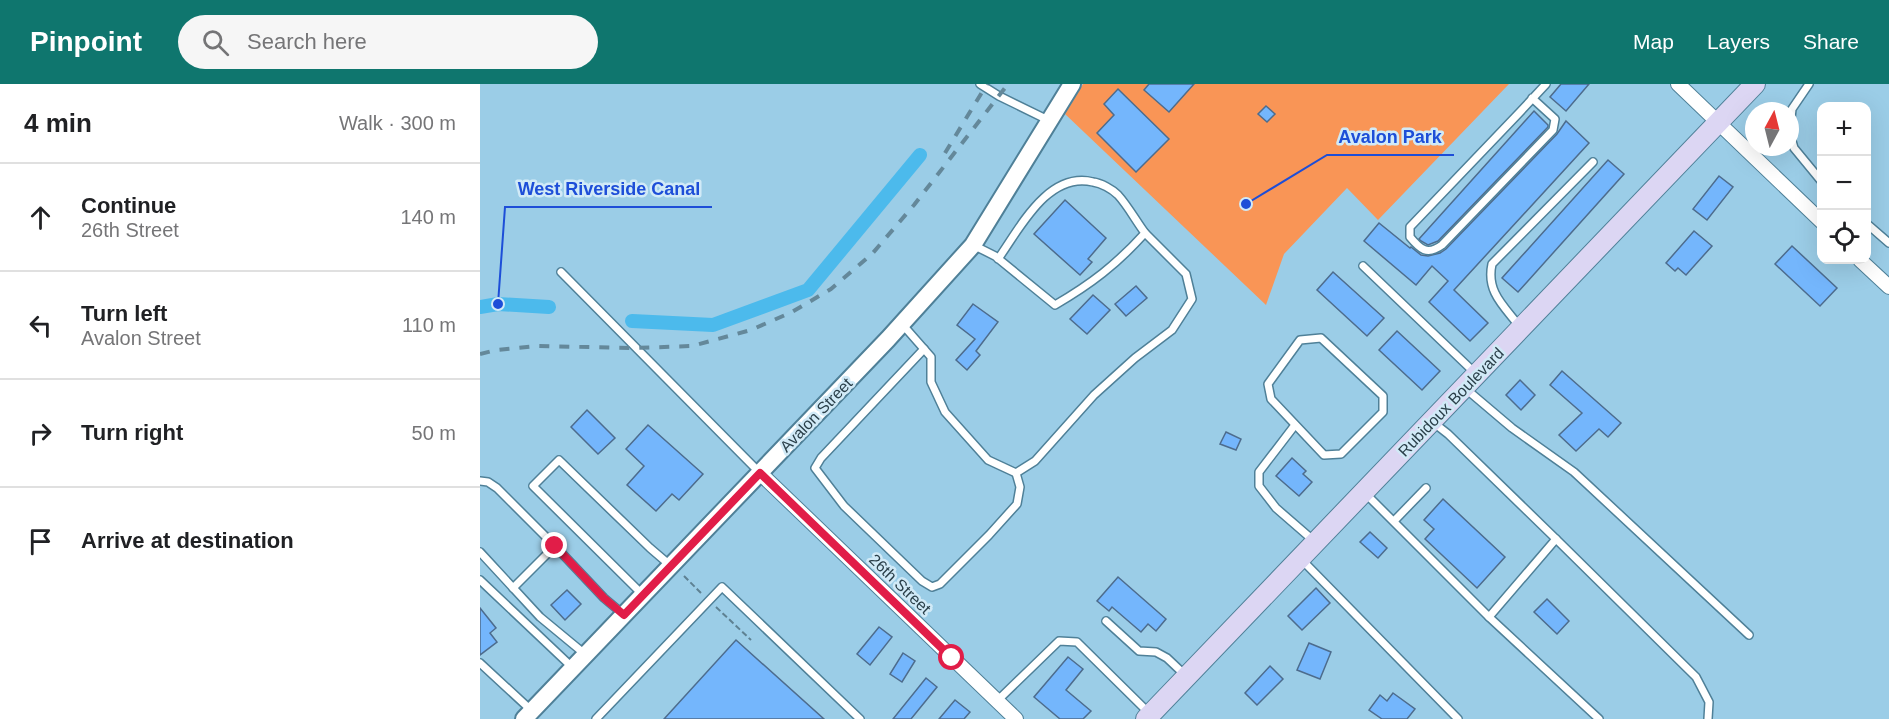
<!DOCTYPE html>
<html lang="en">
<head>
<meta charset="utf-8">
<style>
	body { margin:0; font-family:Helvetica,sans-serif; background:#f6f6f6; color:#202124 }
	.controls { position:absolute; right:18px; top:18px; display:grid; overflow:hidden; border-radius:12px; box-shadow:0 6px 24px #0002 }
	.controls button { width:54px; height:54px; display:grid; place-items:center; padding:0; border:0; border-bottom:2px solid #e0e0e0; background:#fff; color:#202124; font:30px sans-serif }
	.compass { position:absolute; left:1265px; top:18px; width:54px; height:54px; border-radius:50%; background:#fff; box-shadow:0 6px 24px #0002; rotate:7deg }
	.stop { position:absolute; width:18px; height:18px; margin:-14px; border:4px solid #e11d48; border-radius:50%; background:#fff }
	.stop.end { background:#e11d48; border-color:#fff; box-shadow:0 2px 6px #0008 }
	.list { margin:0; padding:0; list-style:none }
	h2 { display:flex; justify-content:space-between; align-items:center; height:78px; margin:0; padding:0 24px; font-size:26px }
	h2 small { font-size:20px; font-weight:400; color:#757577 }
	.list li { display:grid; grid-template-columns:39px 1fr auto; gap:18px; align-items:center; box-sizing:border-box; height:108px; padding:0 24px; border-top:2px solid #e0e0e0 }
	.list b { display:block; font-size:22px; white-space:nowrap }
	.list p { margin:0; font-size:20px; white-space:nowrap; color:#757577 }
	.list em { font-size:20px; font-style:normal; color:#757577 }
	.icon { flex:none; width:33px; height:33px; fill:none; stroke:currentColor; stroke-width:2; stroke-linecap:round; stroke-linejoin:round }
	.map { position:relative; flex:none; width:1409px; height:635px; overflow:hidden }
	header { display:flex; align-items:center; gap:36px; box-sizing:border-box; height:84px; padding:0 30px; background:#0f766e; color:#fff }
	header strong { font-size:28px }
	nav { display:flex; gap:33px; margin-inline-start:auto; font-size:21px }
	.search { width:420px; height:54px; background:#f6f6f6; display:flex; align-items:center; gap:15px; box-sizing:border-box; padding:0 21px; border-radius:33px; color:#757577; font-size:22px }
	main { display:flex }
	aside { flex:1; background:#fff }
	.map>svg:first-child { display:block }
	.green { fill:#f99556 }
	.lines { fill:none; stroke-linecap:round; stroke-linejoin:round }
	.canal { stroke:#4cbaec; stroke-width:14 }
	.building { fill:#74b6fc; stroke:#4d6c8d; stroke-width:1.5 }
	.service-casing { stroke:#4f8098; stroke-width:10 }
	.minor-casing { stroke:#4f8098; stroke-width:16 }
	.tertiary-casing { stroke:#4f8098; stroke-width:20 }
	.secondary-casing { stroke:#4f8098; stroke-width:22 }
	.path { stroke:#5e8192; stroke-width:2; stroke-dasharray:6 3; stroke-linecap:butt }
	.service { stroke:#fff; stroke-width:7 }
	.minor { stroke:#fff; stroke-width:14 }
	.tertiary { stroke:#fff; stroke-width:16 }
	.secondary { stroke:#dcd6f3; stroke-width:20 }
	.rail { stroke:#64889a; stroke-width:4; stroke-dasharray:10 10; stroke-linecap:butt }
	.route { stroke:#e11d48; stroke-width:8 }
	.labels { text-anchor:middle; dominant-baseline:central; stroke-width:5; stroke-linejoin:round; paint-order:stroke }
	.street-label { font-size:16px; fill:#2a3f49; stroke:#d1eaf7 }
	.leader { fill:none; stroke:#1d4ed8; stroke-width:2 }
	.callout-dot { fill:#1d4ed8; stroke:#d1eaf7; stroke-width:2 }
	.callout-label { font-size:18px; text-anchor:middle; font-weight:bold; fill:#1d4ed8; stroke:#d1eaf7; stroke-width:5; stroke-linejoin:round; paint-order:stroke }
</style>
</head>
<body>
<header>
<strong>Pinpoint</strong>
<div class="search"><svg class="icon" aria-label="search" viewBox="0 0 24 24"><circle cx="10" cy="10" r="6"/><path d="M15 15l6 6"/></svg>Search here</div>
<nav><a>Map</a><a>Layers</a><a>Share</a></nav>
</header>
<main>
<aside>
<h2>4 min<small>Walk · 300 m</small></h2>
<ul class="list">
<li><svg class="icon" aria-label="ahead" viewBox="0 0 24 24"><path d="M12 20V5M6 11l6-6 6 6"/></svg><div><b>Continue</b><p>26th Street</p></div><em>140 m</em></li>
<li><svg class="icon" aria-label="left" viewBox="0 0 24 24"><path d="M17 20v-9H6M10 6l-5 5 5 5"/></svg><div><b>Turn left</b><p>Avalon Street</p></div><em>110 m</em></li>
<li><svg class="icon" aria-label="right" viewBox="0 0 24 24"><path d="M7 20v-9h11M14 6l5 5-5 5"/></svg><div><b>Turn right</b></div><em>50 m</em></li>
<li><svg class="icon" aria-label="arrive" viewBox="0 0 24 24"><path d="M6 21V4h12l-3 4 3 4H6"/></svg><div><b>Arrive at destination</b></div></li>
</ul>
</aside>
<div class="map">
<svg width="1409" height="635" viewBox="0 0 1409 635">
	<rect width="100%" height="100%" fill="#9bcde7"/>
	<!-- green -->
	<path class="green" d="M603,0H1029L898,136L867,104L804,170L786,221L585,30Z"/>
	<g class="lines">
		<!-- canal -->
		<g class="canal">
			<path d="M0,223L18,220L69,223"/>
			<path d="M152,237L233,241L328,206L440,71"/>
		</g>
	</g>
	<!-- building -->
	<g class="building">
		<path d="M669,0H714L689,28L664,6Z"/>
		<path d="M1081,0H1109L1086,27L1070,13Z"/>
		<path d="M638,5L689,55L656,88L617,49L634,31L624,20Z"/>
		<path d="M786,22L795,30L787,38L778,30Z"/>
		<path d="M1054,27L1068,41V43L958,157L948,161L941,157L939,155Z"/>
		<path d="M1086,37L1109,59L974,206L1008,239L990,257L949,218L968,197L952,182L936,201L884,157L899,139L930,164L931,163L941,171L948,172L960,169L966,165L1077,50Z"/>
		<path d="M1128,76L1144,90L1038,208L1022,194Z"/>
		<path d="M1239,92L1253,103L1227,136L1213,125Z"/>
		<path d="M585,116L626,154L608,175L612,178L600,191L554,150Z"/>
		<path d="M1214,147L1232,162L1206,191L1198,184L1195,187L1186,179Z"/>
		<path d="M1312,162L1357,204L1340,222L1295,180Z"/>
		<path d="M853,188L904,234L887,252L837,206Z"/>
		<path d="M656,202L667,214L646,232L635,220Z"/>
		<path d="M613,211L630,226L607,250L590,235Z"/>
		<path d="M493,220L518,238L496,267L500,271L487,286L476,276L495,255L477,241Z"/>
		<path d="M917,247L960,287L942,306L899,266Z"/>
		<path d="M1082,287L1141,339L1128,353L1119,345L1096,367L1079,351L1102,329L1070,301Z"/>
		<path d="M1040,296L1055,311L1041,326L1026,311Z"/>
		<path d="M107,326L135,354L118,370L91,343Z"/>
		<path d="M168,341L223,390L199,416L192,410L176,427L147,401L164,382L146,365Z"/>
		<path d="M746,348L761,355L756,366L740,360Z"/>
		<path d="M812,374L826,387L823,390L832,398L819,412L796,392Z"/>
		<path d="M963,415L1025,473L997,504L945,455L954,445L944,436Z"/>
		<path d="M890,448L907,464L898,474L880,458Z"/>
		<path d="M638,493L686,535L676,547L668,540L661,548L632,523L629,527L617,517Z"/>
		<path d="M836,504L850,519L822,546L808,532Z"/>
		<path d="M87,506L101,520L85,536L71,521Z"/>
		<path d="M1067,515L1089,537L1077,550L1054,528Z"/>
		<path d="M0,524L16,544L10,549L17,558L0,571Z"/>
		<path d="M399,543L412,553L390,581L377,570Z"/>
		<path d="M256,556L344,635H184Z"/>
		<path d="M829,559L851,568L840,595L817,586Z"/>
		<path d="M423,569L435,577L422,598L410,590Z"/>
		<path d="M588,573L603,585L586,606L611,627L603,635H580L554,613Z"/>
		<path d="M790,582L803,595L777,621L765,609Z"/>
		<path d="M446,594L457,603L431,635H413Z"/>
		<path d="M913,609L935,625L927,635H902L889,626L900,611L907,617Z"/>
		<path d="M475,616L490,628L484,635H459Z"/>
	</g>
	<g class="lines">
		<!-- service casing -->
		<g class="service-casing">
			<g id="service">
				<path d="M500,0L519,12L568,36"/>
				<path d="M1052,14L1075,35L1073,46L962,161C947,172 940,165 930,153V143L1040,28L1066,0"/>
				<path d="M1310,44L1312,25L1329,0"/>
				<path d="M1310,50L1314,64L1342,98"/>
				<path d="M1386,139L1409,159"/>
				<path d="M493,161L515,172L575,221C611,200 636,181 665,149C656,137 648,122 638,111C632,105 621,99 613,98C568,87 540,144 518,175"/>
				<path d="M883,182L995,289"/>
				<path d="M81,188L280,389"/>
				<path d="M422,240L451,273V298L465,328L508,376L536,389L555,377L614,311L655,274L692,246L712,215L706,190L665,149"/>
				<path d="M1040,243C1024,222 1006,208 1012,180L1113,78"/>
				<path d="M841,254L903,312V328L861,370L844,371L791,315L788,300L820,256Z"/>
				<path d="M444,265L341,374L335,384L364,422L442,497L452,503L460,500L509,451L537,420L540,403L536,389"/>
				<path d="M986,305L1032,344L1094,388L1269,551"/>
				<path d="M815,341L779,388V402L796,424L834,457"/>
				<path d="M0,397L8,398L17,404L75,462L33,504"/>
				<path d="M886,410L1009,533L1076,455L968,350L954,339"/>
				<path d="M914,437L946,404"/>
				<path d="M1076,455L1216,593L1229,618L1228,635"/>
				<path d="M75,462L124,514L143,530"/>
				<path d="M0,468L60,533L106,571"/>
				<path d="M822,476L978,635"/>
				<path d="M0,496L93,584"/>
				<path d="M162,510L53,402L79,376L170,464L191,482"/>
				<path d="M1009,533L1119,635"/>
				<path d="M626,537L659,567L676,568L687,574L705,591"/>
				<path d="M0,579L52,627"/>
				<path d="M517,617L579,557L597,558L669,629"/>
				<path d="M116,635L242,503L380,635"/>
			</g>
		</g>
		<!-- minor casing -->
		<g class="minor-casing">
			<g id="minor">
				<path d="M1198,0L1342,138"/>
				<path d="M1380,176L1409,203"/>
				<path d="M280,389L536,635"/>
			</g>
		</g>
		<!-- tertiary casing -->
		<g class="tertiary-casing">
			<path id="tertiary" d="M44,635L408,255L493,161L592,0"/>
		</g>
		<!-- secondary casing -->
		<g class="secondary-casing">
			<path id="secondary" d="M666,635L1275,0"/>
		</g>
		<!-- path -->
		<g class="path">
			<path d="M204,492L223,511"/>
			<path d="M236,523L271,556"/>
		</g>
		<!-- service -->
		<use href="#service" class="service"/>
		<!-- minor -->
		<use href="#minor" class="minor"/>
		<!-- tertiary -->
		<use href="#tertiary" class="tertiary"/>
		<!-- secondary -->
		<use href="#secondary" class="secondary"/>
		<!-- rail -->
		<g class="rail">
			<path d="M465,69L507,0"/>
			<path d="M0,270L16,266L56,262L155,264L212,262L271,246L312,228L351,205L392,170L434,121L528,0"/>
		</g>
	</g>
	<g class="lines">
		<!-- route -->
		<path class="route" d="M75,462L124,514L144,531L280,389L472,574"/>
	</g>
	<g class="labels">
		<!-- street labels -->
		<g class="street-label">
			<text transform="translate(971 318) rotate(-46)">Rubidoux Boulevard</text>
			<text transform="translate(336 331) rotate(-46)">Avalon Street</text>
			<text transform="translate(420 500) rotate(44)">26th Street</text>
		</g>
	</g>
	<!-- callouts -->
	<path class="leader" d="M766 120L847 71H974M18 220L25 123H232"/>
	<g class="callout-dot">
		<circle cx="766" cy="120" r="6"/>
		<circle cx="18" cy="220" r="6"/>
	</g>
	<g class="callout-label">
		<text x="910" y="59">Avalon Park</text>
		<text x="129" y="111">West Riverside Canal</text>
	</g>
</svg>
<div class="controls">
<button>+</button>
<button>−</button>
<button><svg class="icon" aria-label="locate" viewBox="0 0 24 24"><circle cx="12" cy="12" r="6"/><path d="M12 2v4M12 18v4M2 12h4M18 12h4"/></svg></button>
</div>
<svg class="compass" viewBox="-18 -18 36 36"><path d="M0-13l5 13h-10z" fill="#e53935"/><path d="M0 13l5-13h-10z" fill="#757577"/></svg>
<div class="stop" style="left:472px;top:574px"></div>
<div class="stop end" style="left:75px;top:462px"></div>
</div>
</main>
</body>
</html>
